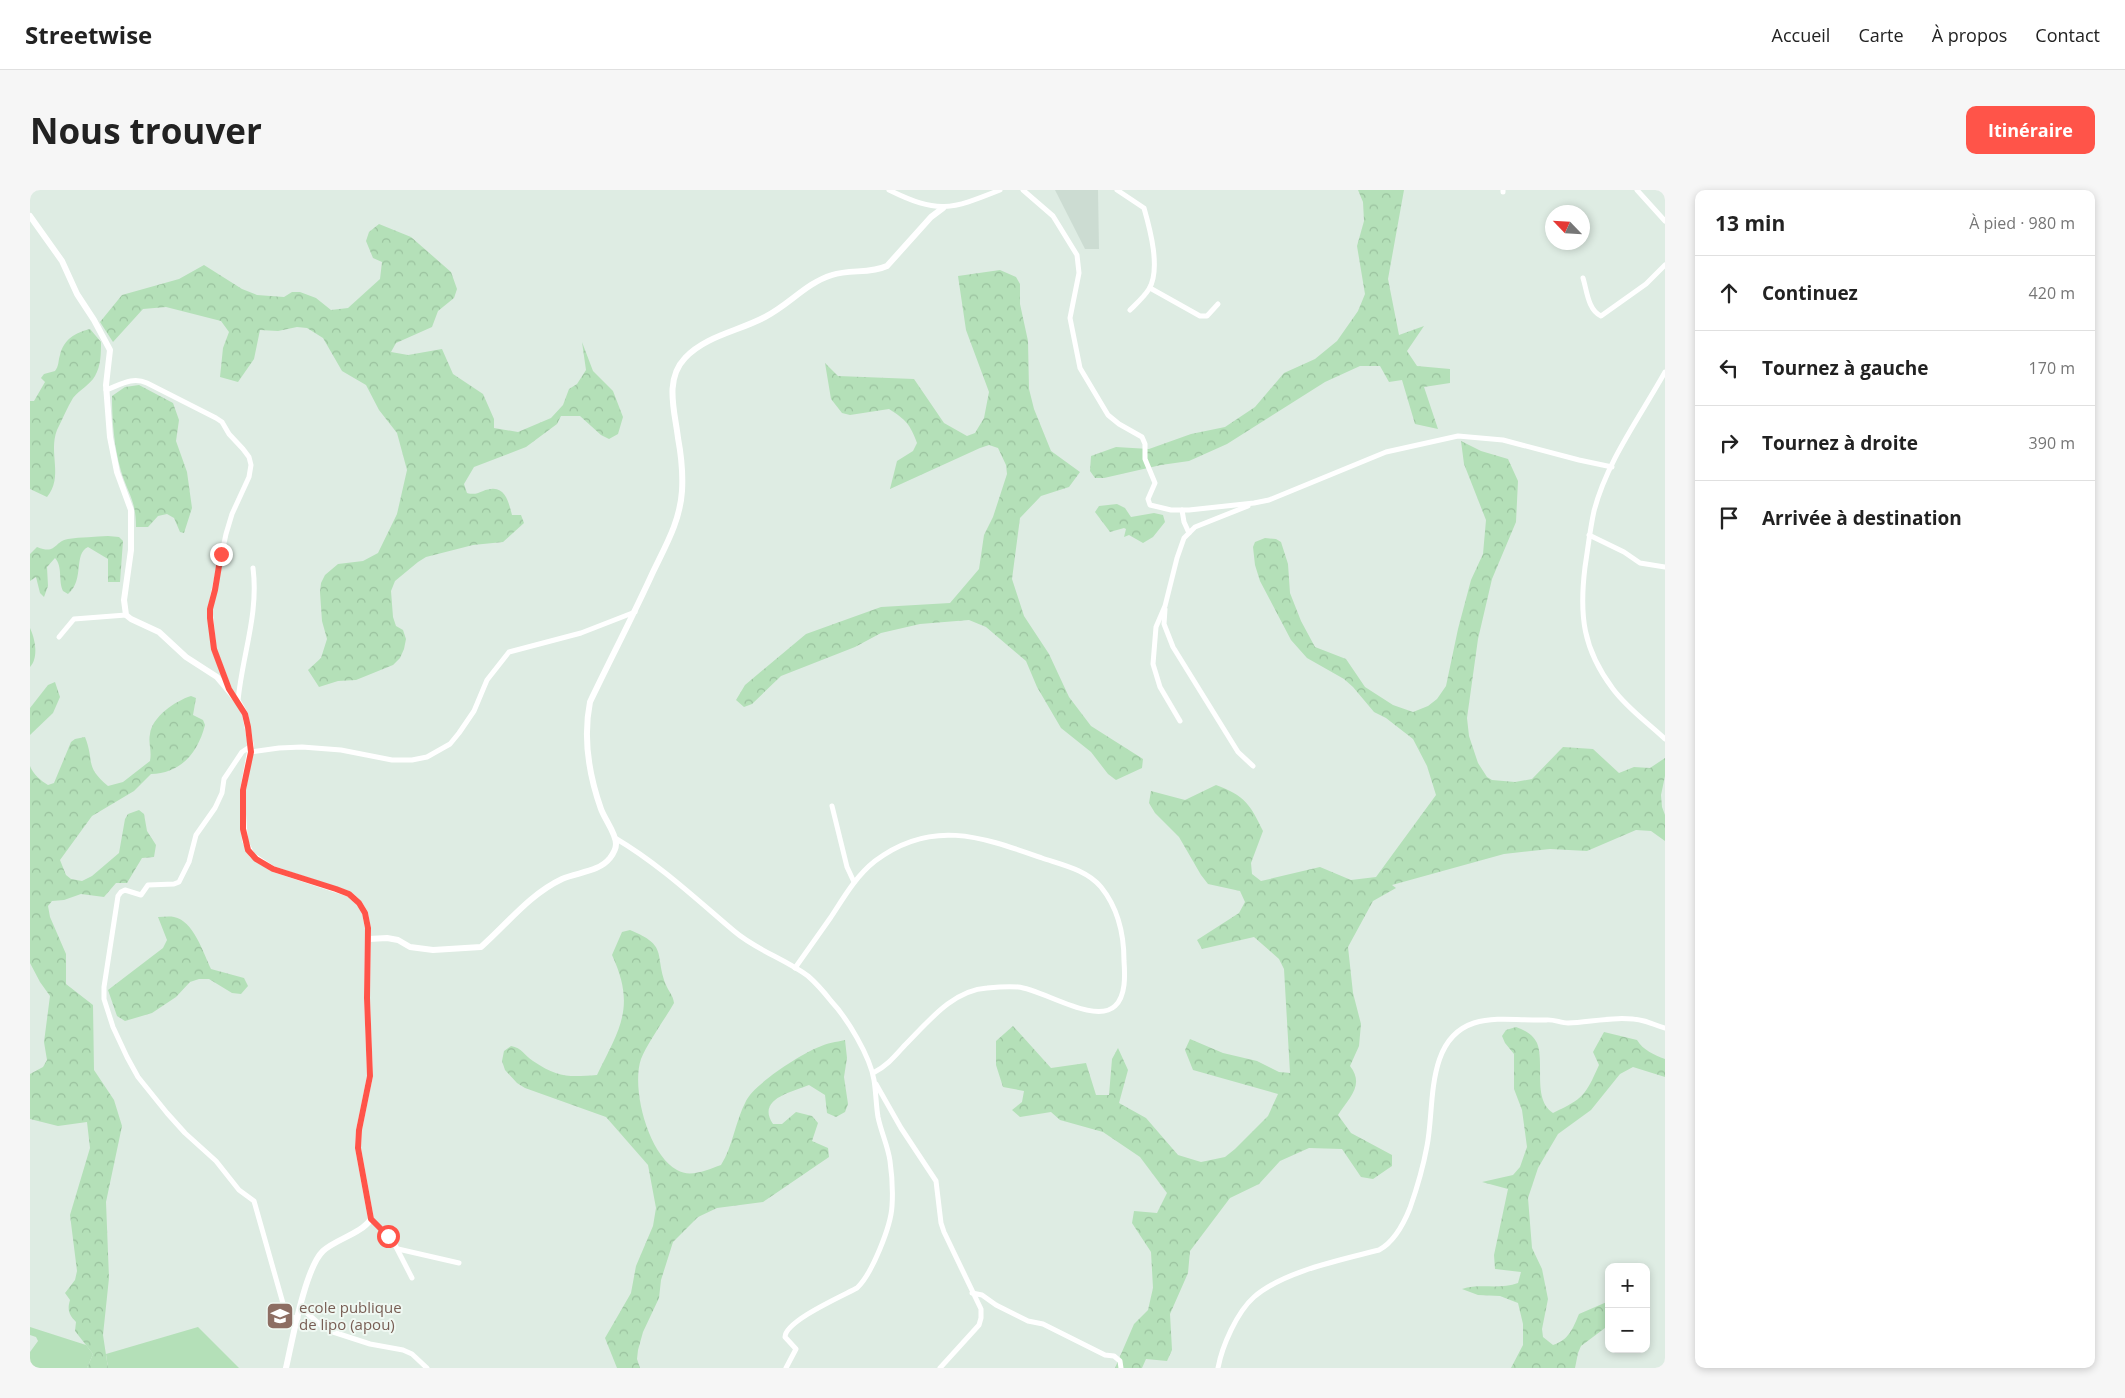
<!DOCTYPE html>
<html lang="fr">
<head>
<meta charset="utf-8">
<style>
	body { margin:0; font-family:"Open Sans",sans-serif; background:#f6f6f6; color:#222 }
	.controls { position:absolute; right:15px; bottom:15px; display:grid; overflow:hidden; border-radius:10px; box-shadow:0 2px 8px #0003 }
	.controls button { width:45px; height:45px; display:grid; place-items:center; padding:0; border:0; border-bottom:1px solid #e0e0e0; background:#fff; color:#222; font:25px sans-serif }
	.compass { position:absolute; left:1515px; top:15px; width:45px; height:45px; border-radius:50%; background:#fff; box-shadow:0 2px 8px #0003; rotate:295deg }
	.stop { position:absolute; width:15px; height:15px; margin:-11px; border:4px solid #ff5449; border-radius:50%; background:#fff }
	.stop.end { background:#ff5449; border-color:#fff; box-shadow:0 1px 5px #0008 }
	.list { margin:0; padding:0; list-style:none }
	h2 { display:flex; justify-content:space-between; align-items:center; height:65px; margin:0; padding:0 20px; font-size:21px }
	h2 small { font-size:16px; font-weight:400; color:#767676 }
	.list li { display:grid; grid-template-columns:32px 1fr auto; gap:15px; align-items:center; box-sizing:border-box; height:75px; padding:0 20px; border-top:1px solid #e0e0e0 }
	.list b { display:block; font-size:19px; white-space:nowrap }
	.list em { font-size:16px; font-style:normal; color:#767676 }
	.icon { flex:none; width:28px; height:28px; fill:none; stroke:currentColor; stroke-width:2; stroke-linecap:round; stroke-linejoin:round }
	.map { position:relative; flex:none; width:1635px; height:1178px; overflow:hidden; border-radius:10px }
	header { display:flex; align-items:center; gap:30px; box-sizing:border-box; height:70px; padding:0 25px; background:#fff; border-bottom:1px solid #e0e0e0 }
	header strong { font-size:24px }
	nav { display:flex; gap:28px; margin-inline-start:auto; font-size:18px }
	.intro { display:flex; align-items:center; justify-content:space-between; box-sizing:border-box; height:120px; padding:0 30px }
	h1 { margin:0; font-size:35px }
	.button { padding:12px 22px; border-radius:10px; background:#ff5449; color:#fff; font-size:18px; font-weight:700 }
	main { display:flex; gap:30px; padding:0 30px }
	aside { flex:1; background:#fff; border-radius:10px; box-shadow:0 2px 8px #0003 }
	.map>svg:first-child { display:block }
	.built { fill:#ccdcd2 }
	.grass { fill:#b4e0b8 }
	.forest { fill:url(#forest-crowns) }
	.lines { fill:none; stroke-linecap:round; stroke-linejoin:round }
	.minor { stroke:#fff; stroke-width:5 }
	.tertiary { stroke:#fff; stroke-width:6 }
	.route { stroke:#ff5449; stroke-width:6 }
	.labels { text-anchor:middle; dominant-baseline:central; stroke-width:4; stroke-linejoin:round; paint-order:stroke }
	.education-label { font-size:15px; fill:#785e54; stroke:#eff8f2; text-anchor:start }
</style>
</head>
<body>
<header>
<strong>Streetwise</strong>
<nav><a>Accueil</a><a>Carte</a><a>À propos</a><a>Contact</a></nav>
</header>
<div class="intro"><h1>Nous trouver</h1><a class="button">Itinéraire</a></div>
<main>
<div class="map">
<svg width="1635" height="1178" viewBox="0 0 1635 1178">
	<defs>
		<pattern id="forest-crowns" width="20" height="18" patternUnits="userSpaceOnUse" patternTransform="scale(1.25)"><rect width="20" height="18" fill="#b4e0b8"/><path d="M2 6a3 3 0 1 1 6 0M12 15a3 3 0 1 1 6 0" fill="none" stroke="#9ac19e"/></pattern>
	</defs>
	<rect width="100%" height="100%" fill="#deece3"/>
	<!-- built -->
	<path class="built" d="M1025,0H1068L1069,59H1055Z"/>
	<!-- grass -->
	<g class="grass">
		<path d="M0,1137L56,1155L63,1164L57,1178H0V1162L8,1151L6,1147L0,1145Z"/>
		<path d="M168,1137L209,1178H78L76,1164Z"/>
	</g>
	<!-- forest -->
	<g class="forest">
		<path d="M1328,0H1374L1358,89L1369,145L1394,136L1377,161L1387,176L1420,179V193L1394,197L1408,239L1385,234L1372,190L1359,192L1350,176H1330L1295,192L1197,254L1159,271L1131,275L1074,288H1065L1060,281L1061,266L1086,257L1119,259L1161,244L1195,237L1225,217L1254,183L1285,169L1307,151L1328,121L1335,104L1327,56L1334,31L1333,12Z"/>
		<path d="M349,34L381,47L421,82L427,99L424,108L408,121L402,137L366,153L361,162L378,165L412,159L423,184L453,204L464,229V238L488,242L521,228L533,215L539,199L547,194L556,180L552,152L563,181L583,201L593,227L588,244L579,249L571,245L550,226H531L527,234L496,257L444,277L434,294L437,303C449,306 450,300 461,299C476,297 479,314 482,325H491L494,333L473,352L443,355L396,367L388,372L365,391L361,401L363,427L366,436L373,440L376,449L374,459L370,468L363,475L326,490L308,491L289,497L278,480L291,468L297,449L292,431L290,402L291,393L295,385L308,374L333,371L348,363L367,324L377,280L367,243L349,220L336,195L312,181L293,148L277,138L267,137L248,141L230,140L224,169L208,192L190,187L193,158L199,142L191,131L136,117L113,119L83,152L70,132L92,105L149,89L174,75L212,99L227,105L254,107L262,102H270L286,108L301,120L318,118L350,89L352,72L343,68L336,51L339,42Z"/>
		<path d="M970,80L986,87L990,94V114L998,151L999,199L1004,219L1021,261L1050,282L1039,297L1011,306L990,328L982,389L994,426L1019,464L1039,507L1061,536L1113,569L1112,578L1086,590L1078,584L1061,562L1031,538L1007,497L996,471L956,437L939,430L890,434L851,443L825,457L751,486L722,514L714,517L706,510L715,495L776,444L851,417L920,413L949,379L954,345L963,327L977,284L976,275L968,258L959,255L950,258L860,299L867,271L883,261L887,253C880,234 876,230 859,219L820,225L812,223L801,209L795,173L808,186L884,189L914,233L937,246L945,243L954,228L959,202L936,140L928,86Z"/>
		<path d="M60,139L71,152C71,163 71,176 65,186C60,195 49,200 43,208C37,218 32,230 27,240C18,263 34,287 17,307L0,299V211H4L15,192L11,188L14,184L25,181C29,176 28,171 30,165C34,149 45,143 60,139Z"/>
		<path d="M109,195L143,213L149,230L146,251L157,282L162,318L154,343L150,342L144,328L137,324L128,326L118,337H106C106,310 98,304 91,281C84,256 82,231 82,206L95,197Z"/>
		<path d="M1431,251L1451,261L1478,269L1488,291L1486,332L1462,389L1448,449L1437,528L1439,546L1448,573L1457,587L1462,590L1485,592L1502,589L1533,557L1563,559L1589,583L1604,577L1620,578L1635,568V586L1631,605L1632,617L1635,625V651L1621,641L1606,640L1557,661L1520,659L1474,664L1362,695L1366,698L1343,711L1318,757L1323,803L1331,834L1329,856L1320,876C1335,895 1319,908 1308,925L1321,943L1362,965V976L1343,989L1331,987L1312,959L1279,958L1250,971L1229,994L1200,1008L1160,1061L1158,1083L1140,1124L1142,1160L1137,1171L1116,1169L1112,1178H1085L1104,1134L1118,1120L1123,1098L1121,1062L1102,1033L1104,1021L1127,1023L1137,1003L1110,967L1073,942L1030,930L1021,922L990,927L982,920L992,912L994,901L973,897L966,875V851L983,836L1021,878L1056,873L1066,905H1079L1082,869L1088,858L1098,880L1089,913L1116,928L1148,965L1171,972L1195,967L1205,959L1238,926L1248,904L1163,880L1155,860L1160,849L1193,863L1227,871L1249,882L1260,883L1254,779L1249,769L1224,747L1172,759L1167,750L1209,723L1215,712L1210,701L1178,694L1171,685L1149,647L1125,623L1119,613L1121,601L1155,610L1186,595C1215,606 1220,614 1233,641L1221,673L1222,684L1231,691L1290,677L1321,690L1346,687L1406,605L1397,576L1383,549L1356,528L1344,522L1323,497L1314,489L1277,468L1261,450L1230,391L1225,375L1223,357L1225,352L1235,348L1246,349L1251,352L1258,374L1260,403L1271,431L1285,457L1316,469L1335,497L1363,515L1383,522L1398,516L1407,509L1416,496L1428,439L1441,390L1453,364L1456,330L1434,274Z"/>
		<path d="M1087,314L1095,318L1101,327L1124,323L1133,325L1135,332L1123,347L1113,353L1099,345L1094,347L1096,339L1094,338L1080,342L1065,322L1069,316Z"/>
		<path d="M78,346L89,347L93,351L90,392H78V369L58,357C43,364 55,390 38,404L33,401C28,391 33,377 25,368L17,377L18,396L14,407L10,403L6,387L0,391V364L7,357C27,365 23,352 38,349C51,347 65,347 78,346Z"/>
		<path d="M0,438C5,449 9,467 0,477Z"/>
		<path d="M25,492L30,507L23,523L0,545V518L18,495Z"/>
		<path d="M161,506L166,508L163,525L173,530L175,535C168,562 152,583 121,584L104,601L62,626L30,670L36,685L41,689L52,691L62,686L89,663L95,629L98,624L109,620L114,624L117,641L126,655L124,667L112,668L97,693H86L74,707L51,704L34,710L22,711L18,716L20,727L36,764V794L63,815L64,880L84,910L92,936L76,1012L79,1088L73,1145L78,1178H57L63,1164L45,1141L46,1132C39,1125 37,1120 40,1110L35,1103L45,1090L47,1081L40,1025L60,958L57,932L28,936L0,929V884L13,877L17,870L14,852L20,806L10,792L0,773V576C3,584 11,591 18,595L24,593L41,552L45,549L55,547C65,572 54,576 78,596L93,592L120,571C122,560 118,553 120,544C122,527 145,511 161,506Z"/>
		<path d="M128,727C133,727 139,726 144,727C163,730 174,764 181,779L214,788L218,796L211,804L202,803L179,789H169L160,792L146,807L122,823L95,831L87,826L78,800L133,758L137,750Z"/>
		<path d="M600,740C639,756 624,764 636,795C639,802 643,805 644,813C635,829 618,852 611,869C601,898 618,964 647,980C660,988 677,980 691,975C703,956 705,932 716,911C724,894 771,864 789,857C797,853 806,852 815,850L817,868L814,887L818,914L815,922L806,927L797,923L795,905L779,895C762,902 726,909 743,934H752L766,922L782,926L788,933L782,951L798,958L799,967L733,1012L687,1018L668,1027L643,1052L631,1090L629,1108L613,1142L608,1160L607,1169L610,1178H587L575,1148L601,1103L606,1076L623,1036L626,1018L618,975L576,927L495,898L487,893L475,880L472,871L474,861L481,856C492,858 494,865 503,871C528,888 539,887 567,885C590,838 606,817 582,765L592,742Z"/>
		<path d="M1486,837C1494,840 1503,844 1507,853C1515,872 1502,910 1523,923C1554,908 1555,906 1569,875L1563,862L1574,842L1607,850C1613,860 1624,865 1635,869V887L1603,877L1590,884L1561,920L1528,944L1508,978L1498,1008L1502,1058L1512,1079L1518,1109L1512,1139L1513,1147L1523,1155C1539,1150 1543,1138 1549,1124L1579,1111V1135L1551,1156L1548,1163L1545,1178H1481L1493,1155V1134L1488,1113L1470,1106L1448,1105L1432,1099C1450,1093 1470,1100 1488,1093L1491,1082L1465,1079L1464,1065L1478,999L1452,992L1483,985L1490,977L1497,957L1492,920L1484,899V864L1475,853L1472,846L1476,840Z"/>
	</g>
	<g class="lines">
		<!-- minor -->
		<g class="minor">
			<path d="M859,0C908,24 920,20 970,0"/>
			<path d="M993,0L1023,26L1047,65L1049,83L1040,128L1050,178L1078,225L1089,234L1112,247L1115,254V269L1125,293L1118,309L1120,315L1141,320H1159L1224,313L1239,310L1356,262L1428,246L1473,250L1549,270L1582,277"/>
			<path d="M1087,0L1114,18C1120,39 1131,79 1119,99C1114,107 1107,113 1100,120"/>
			<path d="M1473,0V2"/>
			<path d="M1607,0L1635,31"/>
			<path d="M1553,88C1557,101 1558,120 1571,126L1616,94L1635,75"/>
			<path d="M1120,98L1170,126H1177L1188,114"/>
			<path d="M1635,182C1610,227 1577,271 1564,321C1560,339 1558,358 1555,377C1549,426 1553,459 1583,499C1598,519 1617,532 1635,549"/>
			<path d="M76,200C90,195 102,186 117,193L186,228L192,232L199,244L213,259L219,267L221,275L219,287L202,324L196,344L180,419L184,459L199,498"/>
			<path d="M1152,320L1154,332L1159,343"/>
			<path d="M1559,345L1594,362L1610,373L1635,377"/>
			<path d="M1135,419L1134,434L1143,457L1208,562L1223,576"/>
			<path d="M29,447L44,429L96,425"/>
			<path d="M208,511C212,466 229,424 223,378"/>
			<path d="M1150,531L1130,497L1123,474L1126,437L1135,416L1147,368L1154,348L1165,337L1218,316"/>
			<path d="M221,556L212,562L194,589L192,603L185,618L166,645L159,672L149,692L144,694L118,695L111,705L95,700L91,702L88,706L74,797V809L83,837L97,867L108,887L137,923L155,943L186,971L209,1000L224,1011L256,1124L259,1127L268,1128"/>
			<path d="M221,562L249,558L272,557L311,560L362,570H382L397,567L420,554L429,543L444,521L457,490L479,462L551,443L605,422"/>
			<path d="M802,616L817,677L824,692"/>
			<path d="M585,648C629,674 665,708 704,741C726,760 755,769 778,786C786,793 794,802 801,811C817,828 840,866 844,890C846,902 846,915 848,927C851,942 858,956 860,971C862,985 863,1001 862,1016C861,1036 842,1084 827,1098C812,1106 755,1131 755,1147L766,1159L756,1178"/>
			<path d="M765,778C777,761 789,744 801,727C814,707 826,686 845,671C902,628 952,647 1012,668C1033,675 1057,680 1071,697C1088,718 1094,745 1094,771C1095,785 1096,806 1085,816C1065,835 1012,799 988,797C978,796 967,797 957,798C923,800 898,832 875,855C865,866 857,876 843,883"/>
			<path d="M846,894L871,938L906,991L911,1033L914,1042L951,1119V1128L949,1135L910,1178"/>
			<path d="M341,1029L362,1049L382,1088"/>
			<path d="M368,1059L429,1073"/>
			<path d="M942,1103L952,1105L966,1115L998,1131L1013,1134L1075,1165L1084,1166L1090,1171L1091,1178"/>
			<path d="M271,1118L293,1137L300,1141L340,1154L373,1160L382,1164L397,1178"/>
			<path d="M1188,1178C1192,1156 1207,1122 1224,1107C1254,1081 1311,1070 1349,1060C1364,1052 1374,1033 1380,1018C1387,998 1393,978 1397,956C1405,917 1395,849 1444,833C1467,826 1492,831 1516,830C1523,829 1531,833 1538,833C1562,832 1590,825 1614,831C1621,833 1628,836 1635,838"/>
		</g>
		<!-- tertiary -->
		<g class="tertiary">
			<path d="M0,26L32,71L47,104L64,130L80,160L76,195L80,247L87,282L101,320V360L94,410L96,425L101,429L129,442L156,467L187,487L209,513L215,524L221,556L213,600V624L215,651L222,665L243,679L319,704L329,713L335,723L338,738L337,808L340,886L329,940L328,958L341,1029C331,1044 306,1049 293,1061C275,1078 262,1152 256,1178"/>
			<path d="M339,749L357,748L368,750L380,757L403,760L451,757C477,734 500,704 532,689C548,682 569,682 580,668C583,664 586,659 586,654C586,643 575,630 571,619C559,585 553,547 560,512C581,468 603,426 623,382C636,355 650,331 652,301C653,284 651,264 648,248C645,222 634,190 655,168C675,146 709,141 735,127C759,115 776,93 802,85C820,79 840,84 857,76L901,27L913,18"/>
		</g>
	</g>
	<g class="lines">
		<!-- route -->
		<path class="route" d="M191,364L185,400L180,419V428L184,459L199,499L215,524L218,537L221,562L213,600V639L218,660L226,669L243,679L306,699L319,704L329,713L335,723L338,738L337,808L340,886L329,940L328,958L341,1029L358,1046"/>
	</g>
	<!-- icons -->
	<defs>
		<g id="school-square" transform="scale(1.4375)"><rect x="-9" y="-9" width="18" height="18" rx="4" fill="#8d6e63" stroke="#eff8f2"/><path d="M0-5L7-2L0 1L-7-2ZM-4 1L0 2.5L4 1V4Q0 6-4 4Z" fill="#fff"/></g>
	</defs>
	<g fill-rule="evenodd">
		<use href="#school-square" x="250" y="1126"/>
	</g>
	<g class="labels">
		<!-- education labels -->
		<g class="education-label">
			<text x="269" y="1117">ecole publique<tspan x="269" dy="17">de lipo (apou)</tspan></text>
		</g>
	</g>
</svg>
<div class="controls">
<button>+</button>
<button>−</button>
</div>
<svg class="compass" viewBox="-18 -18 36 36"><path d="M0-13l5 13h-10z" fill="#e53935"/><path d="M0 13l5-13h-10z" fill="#767676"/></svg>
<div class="stop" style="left:358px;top:1046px"></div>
<div class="stop end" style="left:191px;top:364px"></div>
</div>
<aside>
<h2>13 min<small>À pied · 980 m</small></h2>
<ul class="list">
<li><svg class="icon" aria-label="ahead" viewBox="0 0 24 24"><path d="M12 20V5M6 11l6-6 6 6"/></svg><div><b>Continuez</b></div><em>420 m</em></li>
<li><svg class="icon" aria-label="left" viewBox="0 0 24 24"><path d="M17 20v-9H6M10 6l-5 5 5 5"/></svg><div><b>Tournez à gauche</b></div><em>170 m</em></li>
<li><svg class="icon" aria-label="right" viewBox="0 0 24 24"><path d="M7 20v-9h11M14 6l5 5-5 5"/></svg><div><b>Tournez à droite</b></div><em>390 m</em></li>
<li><svg class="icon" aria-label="arrive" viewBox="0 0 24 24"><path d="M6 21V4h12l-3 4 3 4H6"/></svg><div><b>Arrivée à destination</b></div></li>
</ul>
</aside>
</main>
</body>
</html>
